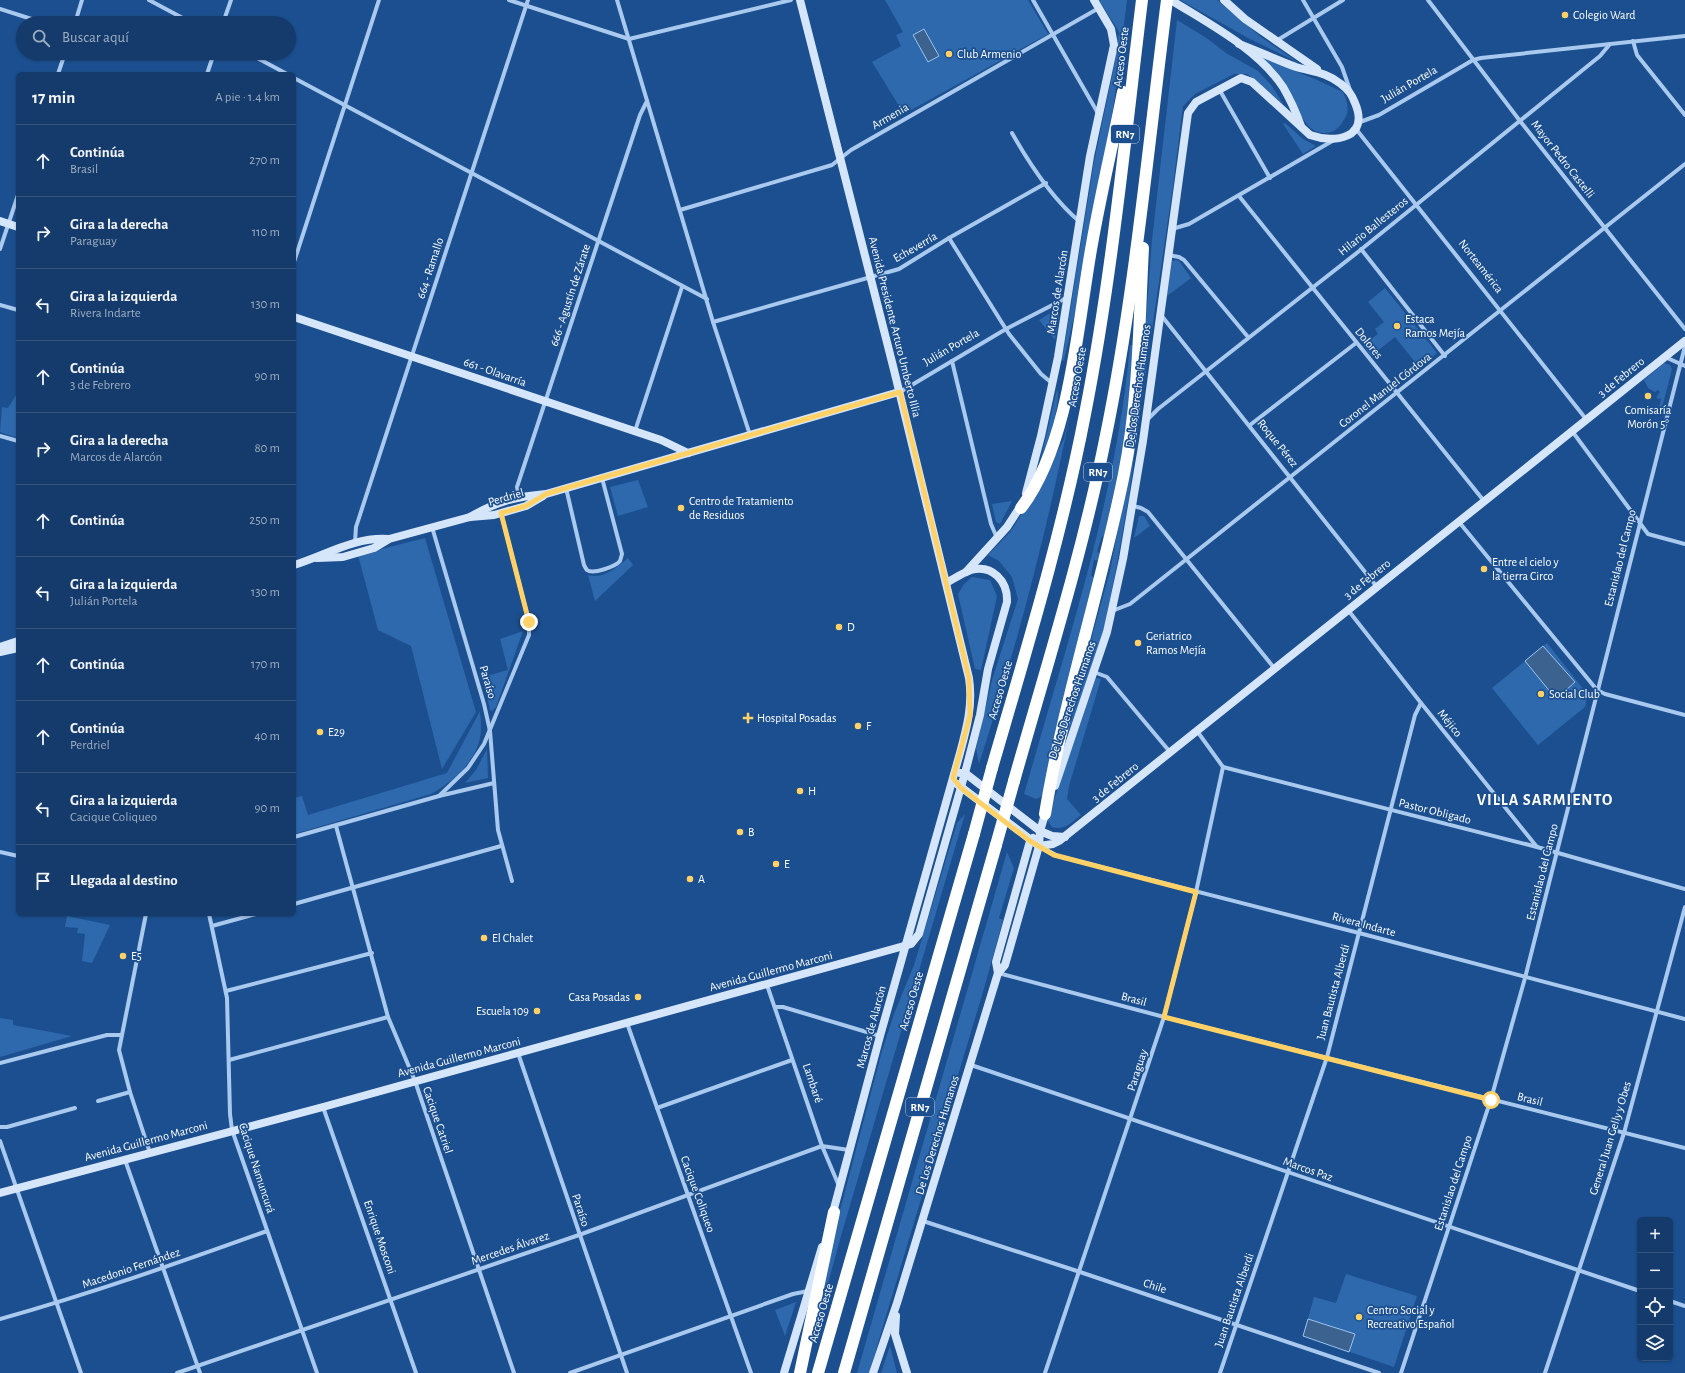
<!DOCTYPE html>
<html lang="es">
<head>
<meta charset="utf-8">
<style>
	body { margin:0; font-family:"Alegreya Sans",sans-serif; background:#1d4271; color:#f1f3f6 }
	.controls { position:absolute; right:12px; bottom:12px; display:grid; overflow:hidden; border-radius:6px; box-shadow:0 1px 3px #0004 }
	.controls button { width:36px; height:36px; display:grid; place-items:center; padding:0; border:0; border-bottom:1px solid #33557e; background:#143b6b; color:#f1f3f6; font:20px sans-serif }
	.stop { position:absolute; width:12px; height:12px; margin:-9px; border:3px solid #ffd166; border-radius:50%; background:#fff }
	.stop.end { background:#ffd166; border-color:#fff; box-shadow:0 1px 4px #0008 }
	.list { margin:0; padding:0; list-style:none }
	h2 { display:flex; justify-content:space-between; align-items:center; height:52px; margin:0; padding:0 16px; font-size:17px }
	h2 small { font-size:13px; font-weight:400; color:#9dadc1 }
	.list li { display:grid; grid-template-columns:26px 1fr auto; gap:12px; align-items:center; box-sizing:border-box; height:72px; padding:0 16px; border-top:1px solid #33557e }
	.list b { display:block; font-size:15px; white-space:nowrap }
	.list p { margin:0; font-size:13px; white-space:nowrap; color:#9dadc1 }
	.list em { font-size:13px; font-style:normal; color:#9dadc1 }
	.icon { flex:none; width:22px; height:22px; fill:none; stroke:currentColor; stroke-width:2; stroke-linecap:round; stroke-linejoin:round }
	.map { position:relative; flex:none; width:1685px; height:1373px; overflow:hidden }
	.search { position:absolute; background:#143b6b; box-shadow:0 1px 3px #0004; left:16px; top:16px; width:280px; height:44px; display:flex; align-items:center; gap:10px; box-sizing:border-box; padding:0 14px; border-radius:22px; color:#9dadc1; font-size:15px }
	.panel { position:absolute; background:#143b6b; box-shadow:0 1px 3px #0004; left:16px; top:72px; width:280px; height:844px; border-radius:6px }
	.map>svg:first-child { display:block }
	.green { fill:#2e69ad }
	.water { fill:#3c6290; stroke:#9cc4f0 }
	.lines { fill:none; stroke-linecap:round; stroke-linejoin:round }
	.street { stroke:#a9c9ee; stroke-width:4 }
	.secondary { stroke:#d6e6fa; stroke-width:8 }
	.highway { stroke:#fff; stroke-width:12 }
	.highway-bridge { stroke:#fff; stroke-width:12 }
	.route { stroke:#ffd166; stroke-width:5 }
	.poi-dot { fill:#ffd166; stroke:#1b4f8f; stroke-width:1.5 }
	.labels { text-anchor:middle; dominant-baseline:central; stroke-width:3.5; stroke-linejoin:round; paint-order:stroke }
	.shield { fill:#1b4f8f; stroke:#bbcadd; stroke-width:1 }
	.shield-label { font-size:11px; font-weight:bold; fill:#fff }
	.poi-label { font-size:12px; fill:#fff; stroke:#1b4f8f; text-anchor:start }
	.street-label { font-size:12px; fill:#fff; stroke:#1b4f8f }
	.district-label { font-size:16px; font-weight:bold; letter-spacing:1px; fill:#fff; stroke:#1b4f8f }
</style>
</head>
<body>
<div class="map">
<svg width="1685" height="1373" viewBox="0 0 1685 1373">
	<rect width="100%" height="100%" fill="#1b4f8f"/>
	<!-- green -->
	<g class="green">
		<path d="M885,0H1028L1048,34L904,114L872,62L901,46L896,35L903,32Z"/>
		<path d="M1099,0H1127L1113,110L1078,300L1064,360L1062,361L1094,162L1115,62L1119,32Z"/>
		<path d="M1180,0H1217L1261,37L1299,63L1250,39Z"/>
		<path d="M1177,20L1208,39L1226,53L1258,71L1272,86L1283,104L1258,82L1247,74H1234L1195,94L1183,106L1173,186L1138,425L1129,497L1116,569L1103,634L1055,770L1110,571L1138,425L1152,240Z"/>
		<path d="M1256,55L1317,80L1343,92C1347,101 1350,110 1345,118C1340,127 1335,133 1324,133C1302,134 1291,91 1279,75C1274,67 1263,61 1256,55Z"/>
		<path d="M1285,123L1303,139L1316,146L1303,154L1283,124Z"/>
		<path d="M1097,247C1075,423 1033,595 979,764L976,748L992,680L1018,599L1012,577L999,561L988,555L1011,531L1036,491L1064,439L1071,409L1069,400L1073,399L1077,380H1074Z"/>
		<path d="M1176,260L1179,261L1191,278L1167,296L1172,261Z"/>
		<path d="M1385,288L1437,353L1419,367L1395,337L1371,356L1363,345L1378,334L1375,329L1384,322L1368,302Z"/>
		<path d="M1052,312L1059,316L1055,340L1039,320Z"/>
		<path d="M1130,345L1137,346L1130,419L1104,537L1102,536L1097,551L1103,556L1101,561L1094,560L1091,576L1094,577L1045,788L1041,797L1036,799L1024,794C1033,764 1041,734 1050,704C1085,586 1119,468 1130,345Z"/>
		<path d="M1664,363L1670,365L1672,369L1662,408L1659,407L1661,399L1656,398L1660,392L1658,390L1655,392L1648,388L1644,380Z"/>
		<path d="M1057,389C1062,403 1044,456 1038,471Z"/>
		<path d="M18,392V438L0,432L2,407L8,408Z"/>
		<path d="M638,480L648,507L618,516L610,487Z"/>
		<path d="M1012,501L1000,524L996,522L992,504Z"/>
		<path d="M1139,516H1144L1150,526L1134,538Z"/>
		<path d="M425,538L476,712L442,769L411,646L378,630L358,555Z"/>
		<path d="M628,558L633,565L595,601L588,575C602,580 618,567 628,558Z"/>
		<path d="M972,577L990,580L997,596L981,670L975,669L958,594L964,584Z"/>
		<path d="M523,631L496,707L492,711L490,710L483,677L508,670L500,639Z"/>
		<path d="M1547,643L1584,690L1587,698L1585,707L1538,745L1492,688Z"/>
		<path d="M1096,678L1101,679L1069,786L1067,799L1081,815C1072,822 1064,831 1052,827L1047,820Z"/>
		<path d="M480,711C481,721 482,732 479,742C472,765 451,783 431,794L294,834V798L302,796L308,815L447,773Z"/>
		<path d="M487,749L488,778L465,783L476,770Z"/>
		<path d="M965,814L841,1236L809,1353L828,1256L882,1051L894,1014L914,965L957,823Z"/>
		<path d="M1007,852L1014,868L999,918L1003,920L985,985L869,1373H857Z"/>
		<path d="M67,916L110,925L92,963L82,961L85,934L77,933L78,928L65,927Z"/>
		<path d="M0,1018L13,1020V1025L72,1036L0,1057Z"/>
		<path d="M1346,1274L1417,1296L1394,1367L1303,1336L1314,1297L1336,1303Z"/>
		<path d="M796,1302L785,1336L775,1310Z"/>
		<path d="M890,1346L897,1373H881Z"/>
	</g>
	<!-- water -->
	<g class="water">
		<path d="M924,29L939,56L928,62L913,35Z"/>
		<path d="M1543,646L1575,682L1556,699L1525,661Z"/>
		<path d="M1308,1319L1355,1334L1349,1352L1303,1336Z"/>
	</g>
	<g class="lines">
		<!-- street -->
		<g class="street">
			<path d="M149,0L192,23"/>
			<path d="M509,0L629,39L791,0"/>
			<path d="M617,0L713,322L750,435"/>
			<path d="M1033,0L1099,115"/>
			<path d="M1303,0L1342,67L1350,90"/>
			<path d="M1428,0L1520,121L1685,329"/>
			<path d="M0,9L44,23"/>
			<path d="M75,23L82,0"/>
			<path d="M223,23L231,0"/>
			<path d="M1276,41L1343,0"/>
			<path d="M1633,41L1637,55L1685,115"/>
			<path d="M248,53L287,74"/>
			<path d="M58,74L65,53"/>
			<path d="M207,74L214,53"/>
			<path d="M294,78L707,299"/>
			<path d="M1219,89L1270,178"/>
			<path d="M1360,122L1379,115L1473,60L1481,58L1685,36"/>
			<path d="M1356,129L1586,419"/>
			<path d="M1012,133C1029,163 1054,200 1080,222"/>
			<path d="M1239,196L1484,501"/>
			<path d="M680,210L832,165L851,150L1099,8"/>
			<path d="M1172,229L1189,224L1334,140"/>
			<path d="M949,238L1009,334L1041,374L1053,384"/>
			<path d="M0,249L18,195"/>
			<path d="M1361,249L1445,356"/>
			<path d="M1168,255L1179,257L1184,260L1248,337"/>
			<path d="M294,262L379,0"/>
			<path d="M0,305L18,310"/>
			<path d="M1161,315L1377,587"/>
			<path d="M713,322L899,269L949,238L1046,183"/>
			<path d="M1665,357L1685,366"/>
			<path d="M952,361L991,524L997,538"/>
			<path d="M900,392L1006,329L1068,297"/>
			<path d="M1147,420L1158,409L1358,252L1600,56L1610,44"/>
			<path d="M1250,425L1356,343"/>
			<path d="M635,431L682,287"/>
			<path d="M1572,431L1648,534L1685,544"/>
			<path d="M0,436L18,441"/>
			<path d="M566,488L584,565C585,567 586,569 587,570C593,575 616,566 620,561L622,554L602,478"/>
			<path d="M519,497L517,487L640,115L647,101"/>
			<path d="M1133,506L1141,508L1148,512L1275,669"/>
			<path d="M1459,522L1597,690L1605,694L1685,715"/>
			<path d="M432,527L484,704L490,731L498,830L512,881"/>
			<path d="M355,542L356,527L528,0"/>
			<path d="M1348,610L1421,703L1537,847"/>
			<path d="M1112,611L1130,604L1685,164"/>
			<path d="M1094,672L1107,677L1170,752"/>
			<path d="M1197,731L1223,767L1537,847L1685,889"/>
			<path d="M439,796L468,768L484,744L529,635V622L501,513"/>
			<path d="M336,826L388,1017L415,1081L514,1373"/>
			<path d="M294,837L439,796L494,783"/>
			<path d="M1041,847L1058,856L1359,933L1685,1019"/>
			<path d="M0,852L18,856"/>
			<path d="M294,904L501,846"/>
			<path d="M146,914L119,1050L130,1092L150,1153"/>
			<path d="M209,914L227,998L230,1114L232,1130L317,1373"/>
			<path d="M212,926L256,914"/>
			<path d="M998,973L1164,1017L1685,1148"/>
			<path d="M767,985L822,1146L839,1186"/>
			<path d="M226,991L372,953"/>
			<path d="M775,1007H783L880,1036"/>
			<path d="M627,1023L751,1373"/>
			<path d="M518,1053L627,1373"/>
			<path d="M229,1060L388,1017"/>
			<path d="M0,1063L107,1035H121"/>
			<path d="M971,1065L1640,1291"/>
			<path d="M98,1101L130,1092"/>
			<path d="M323,1107L416,1373"/>
			<path d="M657,1108L792,1060"/>
			<path d="M0,1127H7L75,1108"/>
			<path d="M0,1141L81,1373"/>
			<path d="M125,1160L200,1373"/>
			<path d="M923,1221L1080,1272L1379,1373"/>
			<path d="M1670,1301L1685,1306"/>
			<path d="M0,1319C90,1294 178,1263 267,1231"/>
			<path d="M177,1373L579,1235L822,1146L849,1150"/>
			<path d="M570,1373L793,1294L808,1291"/>
			<path d="M1045,1373L1164,1017L1196,892L1223,767"/>
			<path d="M1220,1373L1327,1057L1415,715L1421,703"/>
			<path d="M1401,1373L1491,1099L1525,978L1685,346"/>
			<path d="M1545,1373L1624,1133L1685,907"/>
		</g>
		<!-- secondary -->
		<g class="secondary">
			<path d="M800,0L893,366L969,678C973,705 967,727 960,753L880,1036L832,1216"/>
			<path d="M1171,0C1209,24 1258,49 1283,87C1290,99 1296,112 1301,126"/>
			<path d="M1224,0L1245,19L1317,69"/>
			<path d="M0,221L18,227"/>
			<path d="M294,317L661,440L688,453"/>
			<path d="M1026,493L1041,436L1058,357L1090,156L1114,45L1111,29L1094,0"/>
			<path d="M470,517C498,501 514,497 546,494L899,392"/>
			<path d="M317,558L343,557L374,548L389,539L470,517L494,515L526,506L543,496"/>
			<path d="M294,565C326,555 354,537 388,539"/>
			<path d="M966,572L1007,527L1022,504"/>
			<path d="M0,647L18,641"/>
			<path d="M0,652L18,648"/>
			<path d="M960,773H965L1040,831L1052,836L1065,837"/>
			<path d="M957,784L1039,846L1053,844L1059,841L1685,341"/>
			<path d="M1055,786L1107,632L1123,559L1143,441L1188,113L1196,102L1241,78L1252,82L1310,135C1335,144 1370,138 1355,103C1352,95 1349,90 1341,84C1326,72 1313,72 1296,67C1277,60 1258,51 1239,44"/>
			<path d="M998,973L996,962L1030,841L1033,838"/>
			<path d="M0,1193L323,1107L911,944L919,934L965,773L980,715L988,669L1007,602C1008,581 992,564 971,570C962,573 954,579 946,583"/>
			<path d="M896,1316L895,1334L907,1373"/>
			<path d="M784,1373L822,1247"/>
			<path d="M873,1373L897,1303L998,973L1005,965L1039,846L1040,831L1046,811"/>
		</g>
		<!-- highway -->
		<g class="highway">
			<path d="M1021,508C1071,442 1077,325 1092,244C1101,193 1113,143 1123,92"/>
			<path d="M992,768C1026,651 1062,534 1085,414C1112,277 1125,138 1142,0"/>
			<path d="M1014,781C1046,668 1082,555 1105,440C1135,295 1148,147 1167,0"/>
			<path d="M1045,814C1064,699 1101,588 1124,474C1139,400 1139,323 1143,248"/>
			<path d="M800,1373L834,1212"/>
			<path d="M818,1373L974,834"/>
			<path d="M844,1373L996,845"/>
		</g>
		<!-- highway-bridge -->
		<g class="highway-bridge">
			<path d="M974,834L992,768"/>
			<path d="M996,845L1014,781"/>
		</g>
	</g>
	<g class="lines">
		<!-- route -->
		<path class="route" d="M529,622L501,513L526,506L546,494L566,488L900,392L969,678L970,715L953,778L961,788L1030,841L1054,855L1196,892L1164,1017L1491,1100"/>
	</g>
	<!-- markers -->
	<g class="poi-dot">
		<circle cx="1565" cy="15" r="4"/>
		<circle cx="949" cy="54" r="4"/>
		<circle cx="1397" cy="326" r="4"/>
		<circle cx="1648" cy="396" r="4"/>
		<circle cx="681" cy="508" r="4"/>
		<circle cx="1484" cy="569" r="4"/>
		<circle cx="839" cy="627" r="4"/>
		<circle cx="1138" cy="643" r="4"/>
		<circle cx="1541" cy="694" r="4"/>
		<path d="M746 712h4v4h4v4h-4v4h-4v-4h-4v-4h4z"/>
		<circle cx="858" cy="726" r="4"/>
		<circle cx="320" cy="732" r="4"/>
		<circle cx="800" cy="791" r="4"/>
		<circle cx="740" cy="832" r="4"/>
		<circle cx="776" cy="864" r="4"/>
		<circle cx="690" cy="879" r="4"/>
		<circle cx="484" cy="938" r="4"/>
		<circle cx="123" cy="956" r="4"/>
		<circle cx="638" cy="997" r="4"/>
		<circle cx="537" cy="1011" r="4"/>
		<circle cx="1359" cy="1317" r="4"/>
	</g>
	<g class="labels">
		<!-- shield labels -->
		<g class="shield">
			<rect x="1111" y="125" width="28" height="18" rx="3"/>
			<rect x="1084" y="463" width="28" height="18" rx="3"/>
			<rect x="906" y="1098" width="28" height="18" rx="3"/>
		</g>
		<g class="shield-label">
			<text x="1125" y="134">RN7</text>
			<text x="1098" y="472">RN7</text>
			<text x="920" y="1107">RN7</text>
		</g>
		<!-- poi labels -->
		<g class="poi-label">
			<text x="1573" y="15">Colegio Ward</text>
			<text x="957" y="54">Club Armenio</text>
			<text x="1405" y="319">Estaca<tspan x="1405" dy="14">Ramos Mejía</tspan></text>
			<text x="1648" y="410" text-anchor="middle">Comisaría<tspan x="1648" dy="14">Morón 5°</tspan></text>
			<text x="689" y="501">Centro de Tratamiento<tspan x="689" dy="14">de Residuos</tspan></text>
			<text x="1492" y="562">Entre el cielo y<tspan x="1492" dy="14">la tierra Circo</tspan></text>
			<text x="847" y="627">D</text>
			<text x="1146" y="636">Geriatrico<tspan x="1146" dy="14">Ramos Mejía</tspan></text>
			<text x="1549" y="694">Social Club</text>
			<text x="757" y="718">Hospital Posadas</text>
			<text x="866" y="726">F</text>
			<text x="328" y="732">E29</text>
			<text x="808" y="791">H</text>
			<text x="748" y="832">B</text>
			<text x="784" y="864">E</text>
			<text x="698" y="879">A</text>
			<text x="492" y="938">El Chalet</text>
			<text x="131" y="956">E5</text>
			<text x="630" y="997" text-anchor="end">Casa Posadas</text>
			<text x="529" y="1011" text-anchor="end">Escuela 109</text>
			<text x="1367" y="1310">Centro Social y<tspan x="1367" dy="14">Recreativo Español</tspan></text>
		</g>
		<!-- street labels -->
		<g class="street-label">
			<text transform="translate(1121 57) rotate(-83)">Acceso Oeste</text>
			<text transform="translate(1409 84) rotate(-30)">Julián Portela</text>
			<text transform="translate(890 116) rotate(-30)">Armenia</text>
			<text transform="translate(1563 159) rotate(52)">Mayor Pedro Castelli</text>
			<text transform="translate(1373 226) rotate(-39)">Hilario Ballesteros</text>
			<text transform="translate(915 247) rotate(-30)">Echeverría</text>
			<text transform="translate(1481 266) rotate(52)">Norteamérica</text>
			<text transform="translate(430 268) rotate(-72)">664 - Ramallo</text>
			<text transform="translate(1057 292) rotate(-81)">Marcos de Alarcón</text>
			<text transform="translate(570 295) rotate(-72)">666 - Agustín de Zárate</text>
			<text transform="translate(895 327) rotate(76)">Avenida Presidente Arturo Umberto Illia</text>
			<text transform="translate(1369 343) rotate(51)">Dolores</text>
			<text transform="translate(951 347) rotate(-30)">Julián Portela</text>
			<text transform="translate(495 372) rotate(19)">661 - Olavarría</text>
			<text transform="translate(1077 377) rotate(-80)">Acceso Oeste</text>
			<text transform="translate(1621 377) rotate(-39)">3 de Febrero</text>
			<text transform="translate(1138 386) rotate(-82)">De Los Derechos Humanos</text>
			<text transform="translate(1385 390) rotate(-38)">Coronel Manuel Córdova</text>
			<text transform="translate(1278 443) rotate(51)">Roque Pérez</text>
			<text transform="translate(506 497) rotate(-16)">Perdriel</text>
			<text transform="translate(1620 558) rotate(-76)">Estanislao del Campo</text>
			<text transform="translate(1367 579) rotate(-39)">3 de Febrero</text>
			<text transform="translate(488 682) rotate(74)">Paraíso</text>
			<text transform="translate(1000 690) rotate(-74)">Acceso Oeste</text>
			<text transform="translate(1072 700) rotate(-71)">De Los Derechos Humanos</text>
			<text transform="translate(1450 723) rotate(51)">Méjico</text>
			<text transform="translate(1115 782) rotate(-39)">3 de Febrero</text>
			<text transform="translate(1435 811) rotate(14)">Pastor Obligado</text>
			<text transform="translate(1542 872) rotate(-76)">Estanislao del Campo</text>
			<text transform="translate(1364 924) rotate(15)">Rivera Indarte</text>
			<text transform="translate(771 971) rotate(-15)">Avenida Guillermo Marconi</text>
			<text transform="translate(1333 992) rotate(-75)">Juan Bautista Alberdi</text>
			<text transform="translate(1134 999) rotate(15)">Brasil</text>
			<text transform="translate(911 1001) rotate(-74)">Acceso Oeste</text>
			<text transform="translate(871 1027) rotate(-75)">Marcos de Alarcón</text>
			<text transform="translate(459 1057) rotate(-15)">Avenida Guillermo Marconi</text>
			<text transform="translate(1137 1070) rotate(-72)">Paraguay</text>
			<text transform="translate(813 1083) rotate(71)">Lambaré</text>
			<text transform="translate(1530 1099) rotate(14)">Brasil</text>
			<text transform="translate(438 1120) rotate(71)">Cacique Catriel</text>
			<text transform="translate(937 1135) rotate(-73)">De Los Derechos Humanos</text>
			<text transform="translate(1610 1138) rotate(-73)">General Juan Gelly y Obes</text>
			<text transform="translate(146 1141) rotate(-15)">Avenida Guillermo Marconi</text>
			<text transform="translate(257 1168) rotate(72)">Cacique Namuncurá</text>
			<text transform="translate(1308 1169) rotate(19)">Marcos Paz</text>
			<text transform="translate(1453 1183) rotate(-72)">Estanislao del Campo</text>
			<text transform="translate(698 1194) rotate(70)">Cacique Coliqueo</text>
			<text transform="translate(581 1210) rotate(72)">Paraíso</text>
			<text transform="translate(380 1237) rotate(71)">Enrique Mosconi</text>
			<text transform="translate(510 1248) rotate(-19)">Mercedes Álvarez</text>
			<text transform="translate(131 1268) rotate(-19)">Macedonio Fernández</text>
			<text transform="translate(1155 1286) rotate(18)">Chile</text>
			<text transform="translate(1234 1300) rotate(-71)">Juan Bautista Alberdi</text>
			<text transform="translate(821 1313) rotate(-74)">Acceso Oeste</text>
		</g>
		<!-- district labels -->
		<g class="district-label">
			<text x="1545" y="800">VILLA SARMIENTO</text>
		</g>
	</g>
</svg>
<div class="controls">
<button>+</button>
<button>−</button>
<button><svg class="icon" aria-label="locate" viewBox="0 0 24 24"><circle cx="12" cy="12" r="6"/><path d="M12 2v4M12 18v4M2 12h4M18 12h4"/></svg></button>
<button><svg class="icon" aria-label="layers" viewBox="0 0 24 24"><path d="M12 4l9 5-9 5-9-5zM3 14l9 5 9-5"/></svg></button>
</div>
<div class="stop" style="left:1491px;top:1100px"></div>
<div class="stop end" style="left:529px;top:622px"></div>
<div class="search"><svg class="icon" aria-label="search" viewBox="0 0 24 24"><circle cx="10" cy="10" r="6"/><path d="M15 15l6 6"/></svg>Buscar aquí</div>
<section class="panel">
<h2>17 min<small>A pie · 1.4 km</small></h2>
<ul class="list">
<li><svg class="icon" aria-label="ahead" viewBox="0 0 24 24"><path d="M12 20V5M6 11l6-6 6 6"/></svg><div><b>Continúa</b><p>Brasil</p></div><em>270 m</em></li>
<li><svg class="icon" aria-label="right" viewBox="0 0 24 24"><path d="M7 20v-9h11M14 6l5 5-5 5"/></svg><div><b>Gira a la derecha</b><p>Paraguay</p></div><em>110 m</em></li>
<li><svg class="icon" aria-label="left" viewBox="0 0 24 24"><path d="M17 20v-9H6M10 6l-5 5 5 5"/></svg><div><b>Gira a la izquierda</b><p>Rivera Indarte</p></div><em>130 m</em></li>
<li><svg class="icon" aria-label="ahead" viewBox="0 0 24 24"><path d="M12 20V5M6 11l6-6 6 6"/></svg><div><b>Continúa</b><p>3 de Febrero</p></div><em>90 m</em></li>
<li><svg class="icon" aria-label="right" viewBox="0 0 24 24"><path d="M7 20v-9h11M14 6l5 5-5 5"/></svg><div><b>Gira a la derecha</b><p>Marcos de Alarcón</p></div><em>80 m</em></li>
<li><svg class="icon" aria-label="ahead" viewBox="0 0 24 24"><path d="M12 20V5M6 11l6-6 6 6"/></svg><div><b>Continúa</b></div><em>250 m</em></li>
<li><svg class="icon" aria-label="left" viewBox="0 0 24 24"><path d="M17 20v-9H6M10 6l-5 5 5 5"/></svg><div><b>Gira a la izquierda</b><p>Julián Portela</p></div><em>130 m</em></li>
<li><svg class="icon" aria-label="ahead" viewBox="0 0 24 24"><path d="M12 20V5M6 11l6-6 6 6"/></svg><div><b>Continúa</b></div><em>170 m</em></li>
<li><svg class="icon" aria-label="ahead" viewBox="0 0 24 24"><path d="M12 20V5M6 11l6-6 6 6"/></svg><div><b>Continúa</b><p>Perdriel</p></div><em>40 m</em></li>
<li><svg class="icon" aria-label="left" viewBox="0 0 24 24"><path d="M17 20v-9H6M10 6l-5 5 5 5"/></svg><div><b>Gira a la izquierda</b><p>Cacique Coliqueo</p></div><em>90 m</em></li>
<li><svg class="icon" aria-label="arrive" viewBox="0 0 24 24"><path d="M6 21V4h12l-3 4 3 4H6"/></svg><div><b>Llegada al destino</b></div></li>
</ul>
</section>
</div>
</body>
</html>
